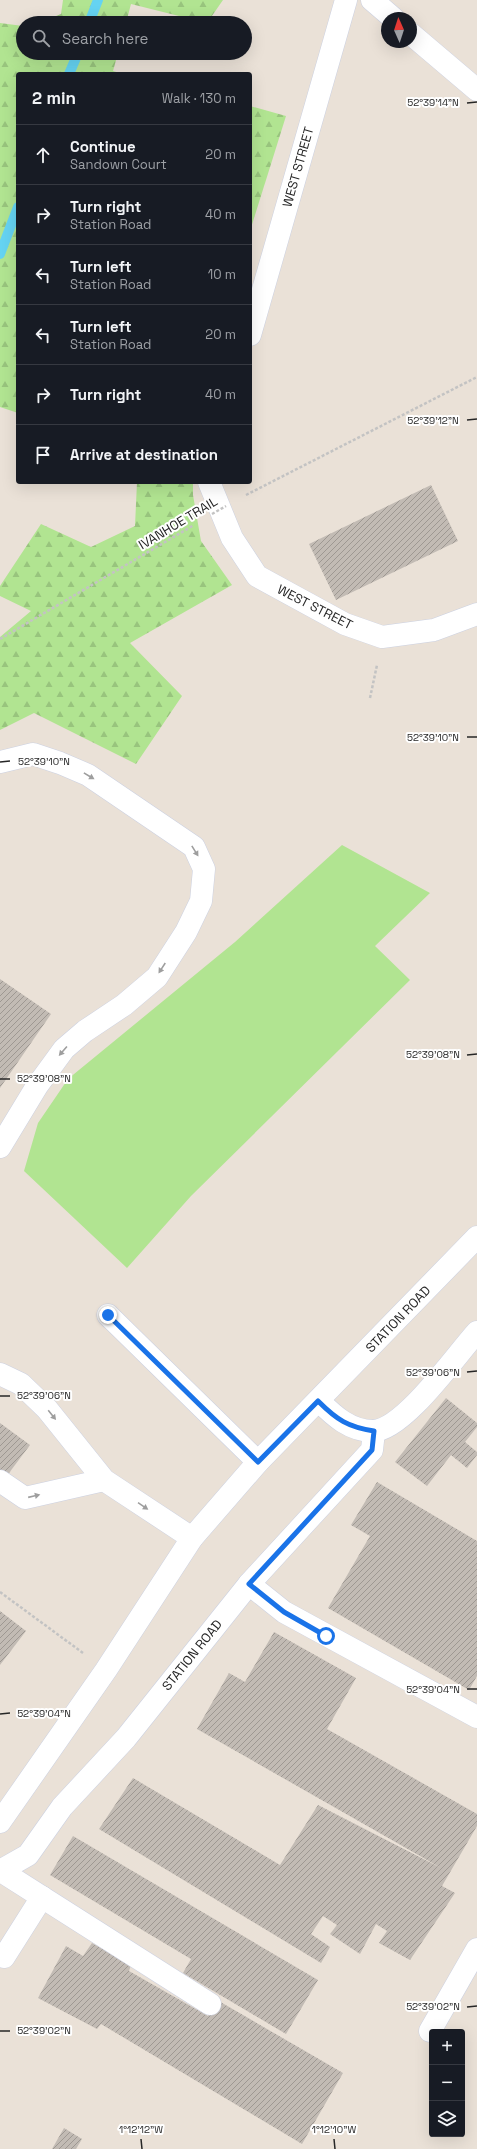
<!DOCTYPE html>
<html lang="en">
<head>
<meta charset="utf-8">
<style>
	body { margin:0; font-family:"Space Grotesk",sans-serif; background:#242831; color:#f1f3f6 }
	.controls { position:absolute; right:12px; bottom:12px; display:grid; overflow:hidden; border-radius:4px; box-shadow:0 4px 16px #0002 }
	.controls button { width:36px; height:36px; display:grid; place-items:center; padding:0; border:0; border-bottom:1px solid #363941; background:#171b24; color:#f1f3f6; font:20px sans-serif }
	.compass { position:absolute; left:381px; top:12px; width:36px; height:36px; border-radius:50%; background:#171b24; box-shadow:0 4px 16px #0002; rotate:357deg }
	.stop { position:absolute; width:12px; height:12px; margin:-9px; border:3px solid #1a73e8; border-radius:50%; background:#fff }
	.stop.end { background:#1a73e8; border-color:#fff; box-shadow:0 1px 4px #0008 }
	.list { margin:0; padding:0; list-style:none }
	h2 { display:flex; justify-content:space-between; align-items:center; height:52px; margin:0; padding:0 16px; font-size:17px }
	h2 small { font-size:13px; font-weight:400; color:#9ea1a6 }
	.list li { display:grid; grid-template-columns:26px 1fr auto; gap:12px; align-items:center; box-sizing:border-box; height:60px; padding:0 16px; border-top:1px solid #363941 }
	.list b { display:block; font-size:15px; white-space:nowrap }
	.list p { margin:0; font-size:13px; white-space:nowrap; color:#9ea1a6 }
	.list em { font-size:13px; font-style:normal; color:#9ea1a6 }
	.icon { flex:none; width:22px; height:22px; fill:none; stroke:currentColor; stroke-width:2; stroke-linecap:round; stroke-linejoin:round }
	.map { position:relative; flex:none; width:477px; height:2149px; overflow:hidden }
	.search { position:absolute; background:#171b24; box-shadow:0 4px 16px #0002; left:16px; top:16px; width:236px; height:44px; display:flex; align-items:center; gap:10px; box-sizing:border-box; padding:0 14px; border-radius:22px; color:#9ea1a6; font-size:15px }
	.panel { position:absolute; background:#171b24; box-shadow:0 4px 16px #0002; left:16px; top:72px; width:236px; height:412px; border-radius:4px }
	.map>svg:first-child { display:block }
	.grass { fill:#b1e491 }
	.forest { fill:url(#forest-firs) }
	.lines { fill:none; stroke-linecap:round; stroke-linejoin:round }
	.stream { stroke:#65d3f2; stroke-width:10 }
	.building { fill:url(#building-hatch) }
	.minor-casing { stroke:#ccd1e1; stroke-width:23 }
	.path { stroke:#c3c3c3; stroke-width:2.5; stroke-dasharray:3 2; stroke-linecap:butt }
	.minor { stroke:#fff; stroke-width:22 }
	.path-bridge { stroke:#c3c3c3; stroke-width:2.5; stroke-dasharray:3 2; stroke-linecap:butt }
	.oneway { fill:#9e9e9e }
	.route { stroke:#1a73e8; stroke-width:5 }
	.ticks { fill:none; stroke:#272727; stroke-width:1.5 }
	.labels { text-anchor:middle; dominant-baseline:central; stroke-width:4; stroke-linejoin:round; paint-order:stroke }
	.street-label { font-size:13px; fill:#272727; stroke:#fff }
	.ticks-label { font-size:10px; text-anchor:middle; fill:#272727; stroke:#fff; stroke-width:4; stroke-linejoin:round; paint-order:stroke }
</style>
</head>
<body>
<div class="map">
<svg width="477" height="2149" viewBox="0 0 477 2149">
	<defs>
		<pattern id="forest-firs" width="22" height="20" patternUnits="userSpaceOnUse"><rect width="22" height="20" fill="#b1e491"/><path d="M5 1l3.5 6h-7zM16 11l3.5 6h-7z" fill="#98c47d"/></pattern>
		<pattern id="building-hatch" width="6" height="6" patternUnits="userSpaceOnUse"><rect width="6" height="6" fill="#c2bbb4"/><path d="M-1 1l2-2M0 6l6-6M5 7l2-2" fill="none" stroke="#9e9892"/></pattern>
	</defs>
	<rect width="100%" height="100%" fill="#eae1d7"/>
	<!-- grass -->
	<path class="grass" d="M342,845L430,893L375,946L410,980L191,1196L127,1268L24,1171L38,1123L68,1079L235,942Z"/>
	<!-- forest -->
	<g class="forest">
		<path d="M63,0H223L207,23L131,4L126,23H38L61,14Z"/>
		<path d="M0,23L23,26V53H118L113,71L123,74H18V413L0,407Z"/>
		<path d="M250,106L286,116L250,231Z"/>
		<path d="M137,482H193V495L201,541L232,585L130,643L182,696L136,764L34,713L0,730V637L31,611L0,596V586L41,524L91,547L135,526Z"/>
	</g>
	<g class="lines">
		<!-- stream -->
		<g class="stream">
			<path d="M89,23L98,0"/>
			<path d="M69,74L78,53"/>
			<path d="M0,254L18,207"/>
		</g>
	</g>
	<!-- building -->
	<g class="building">
		<path d="M431,485L458,541L336,600L309,544Z"/>
		<path d="M0,979L51,1014L0,1088Z"/>
		<path d="M446,1398L477,1423V1427L465,1442L477,1452V1455L467,1468L451,1455L427,1486L395,1462Z"/>
		<path d="M0,1423L30,1445L0,1485Z"/>
		<path d="M377,1482L477,1541V1676L469,1690L328,1608L370,1536L351,1525Z"/>
		<path d="M0,1611L26,1631L0,1665Z"/>
		<path d="M274,1632L356,1678L327,1729L477,1814V1826L442,1886L455,1893L410,1960L379,1943L387,1931L376,1924L360,1954L330,1934L337,1925L323,1916L311,1934L330,1947L321,1963L99,1829L133,1778L280,1865L318,1805L441,1868L197,1729L229,1673L245,1682Z"/>
		<path d="M73,1836L318,1980L286,2034L183,1973L191,1959L50,1875Z"/>
		<path d="M92,1943L131,1965L129,1971L208,2016L217,2000L343,2073L302,2144L101,2024L97,2029L38,1998L66,1946L83,1956Z"/>
		<path d="M64,2128L82,2139L76,2149H52Z"/>
	</g>
	<g class="lines">
		<!-- minor casing -->
		<g class="minor-casing">
			<g id="minor">
				<path d="M372,0L393,18"/>
				<path d="M411,34L477,90"/>
				<path d="M250,335L346,0"/>
				<path d="M209,482L232,538L257,576L345,624L382,637L434,630L477,614"/>
				<path d="M0,762L33,754L60,763L88,775L194,847L204,869L201,901L186,932L157,977L124,1005L85,1031L64,1049L37,1086L0,1147"/>
				<path d="M108,1315L258,1462"/>
				<path d="M0,1374L21,1384L47,1409L104,1480L192,1538"/>
				<path d="M319,1401C334,1416 350,1431 373,1431C404,1430 456,1355 477,1332"/>
				<path d="M0,1481L25,1498L104,1480"/>
				<path d="M249,1584L284,1612L477,1717"/>
				<path d="M0,1822L106,1670L192,1538L258,1462L477,1237"/>
				<path d="M0,1871L28,1855L62,1807L126,1738L249,1584L372,1450L374,1431"/>
				<path d="M1,1871L210,2004"/>
				<path d="M4,1957L42,1897"/>
				<path d="M430,2031L477,1949"/>
			</g>
		</g>
		<!-- path -->
		<g class="path">
			<path d="M246,495L477,377"/>
			<path d="M0,639L194,525"/>
			<path d="M370,698L377,665"/>
			<path d="M0,1592L83,1653"/>
		</g>
		<!-- minor -->
		<use href="#minor" class="minor"/>
		<!-- path-bridge -->
		<path class="path-bridge" d="M212,514L226,506"/>
	</g>
	<!-- one-way arrows -->
	<defs><path id="oneway-solid" d="M-6-.8H1V-3.2L6.5 0L1 3.2V.8H-6Z"/></defs>
	<g class="oneway">
		<use href="#oneway-solid" transform="translate(89 776) rotate(31)"/>
		<use href="#oneway-solid" transform="translate(195 851) rotate(58)"/>
		<use href="#oneway-solid" transform="translate(162 968) rotate(123)"/>
		<use href="#oneway-solid" transform="translate(63 1051) rotate(131)"/>
		<use href="#oneway-solid" transform="translate(52 1415) rotate(51)"/>
		<use href="#oneway-solid" transform="translate(34 1496) rotate(-13)"/>
		<use href="#oneway-solid" transform="translate(143 1506) rotate(34)"/>
	</g>
	<g class="lines">
		<!-- route -->
		<path class="route" d="M108,1315L258,1462L318,1401C337,1420 348,1427 374,1431L372,1450L249,1584L284,1612L326,1636"/>
	</g>
	<!-- ticks -->
	<path class="ticks" d="M467,103L477,102M467,420L477,419M467,737H477M0,762L10,761M467,1055L477,1054M0,1079H10M467,1372L477,1371M0,1396H10M467,1689H477M0,1714L10,1713M467,2007L477,2006M0,2031H10M141,2139L142,2149M334,2139L335,2149"/>
	<g class="labels">
		<!-- street labels -->
		<g class="street-label">
			<text transform="translate(298 167) rotate(-74)">WEST STREET</text>
			<text transform="translate(178 523) rotate(-31)">IVANHOE TRAIL</text>
			<text transform="translate(315 607) rotate(27)">WEST STREET</text>
			<text transform="translate(398 1319) rotate(-46)">STATION ROAD</text>
			<text transform="translate(192 1655) rotate(-51)">STATION ROAD</text>
		</g>
	</g>
	<g class="ticks-label">
		<text x="433" y="106">52°39'14"N</text>
		<text x="433" y="424">52°39'12"N</text>
		<text x="433" y="741">52°39'10"N</text>
		<text x="44" y="765">52°39'10"N</text>
		<text x="433" y="1058">52°39'08"N</text>
		<text x="44" y="1082">52°39'08"N</text>
		<text x="433" y="1376">52°39'06"N</text>
		<text x="44" y="1399">52°39'06"N</text>
		<text x="433" y="1693">52°39'04"N</text>
		<text x="44" y="1717">52°39'04"N</text>
		<text x="433" y="2010">52°39'02"N</text>
		<text x="44" y="2034">52°39'02"N</text>
		<text x="141" y="2133">1°12'12"W</text>
		<text x="334" y="2133">1°12'10"W</text>
	</g>
</svg>
<div class="controls">
<button>+</button>
<button>−</button>
<button><svg class="icon" aria-label="layers" viewBox="0 0 24 24"><path d="M12 4l9 5-9 5-9-5zM3 14l9 5 9-5"/></svg></button>
</div>
<svg class="compass" viewBox="-18 -18 36 36"><path d="M0-13l5 13h-10z" fill="#e53935"/><path d="M0 13l5-13h-10z" fill="#9ea1a6"/></svg>
<div class="stop" style="left:326px;top:1636px"></div>
<div class="stop end" style="left:108px;top:1315px"></div>
<div class="search"><svg class="icon" aria-label="search" viewBox="0 0 24 24"><circle cx="10" cy="10" r="6"/><path d="M15 15l6 6"/></svg>Search here</div>
<section class="panel">
<h2>2 min<small>Walk · 130 m</small></h2>
<ul class="list">
<li><svg class="icon" aria-label="ahead" viewBox="0 0 24 24"><path d="M12 20V5M6 11l6-6 6 6"/></svg><div><b>Continue</b><p>Sandown Court</p></div><em>20 m</em></li>
<li><svg class="icon" aria-label="right" viewBox="0 0 24 24"><path d="M7 20v-9h11M14 6l5 5-5 5"/></svg><div><b>Turn right</b><p>Station Road</p></div><em>40 m</em></li>
<li><svg class="icon" aria-label="left" viewBox="0 0 24 24"><path d="M17 20v-9H6M10 6l-5 5 5 5"/></svg><div><b>Turn left</b><p>Station Road</p></div><em>10 m</em></li>
<li><svg class="icon" aria-label="left" viewBox="0 0 24 24"><path d="M17 20v-9H6M10 6l-5 5 5 5"/></svg><div><b>Turn left</b><p>Station Road</p></div><em>20 m</em></li>
<li><svg class="icon" aria-label="right" viewBox="0 0 24 24"><path d="M7 20v-9h11M14 6l5 5-5 5"/></svg><div><b>Turn right</b></div><em>40 m</em></li>
<li><svg class="icon" aria-label="arrive" viewBox="0 0 24 24"><path d="M6 21V4h12l-3 4 3 4H6"/></svg><div><b>Arrive at destination</b></div></li>
</ul>
</section>
</div>
</body>
</html>
